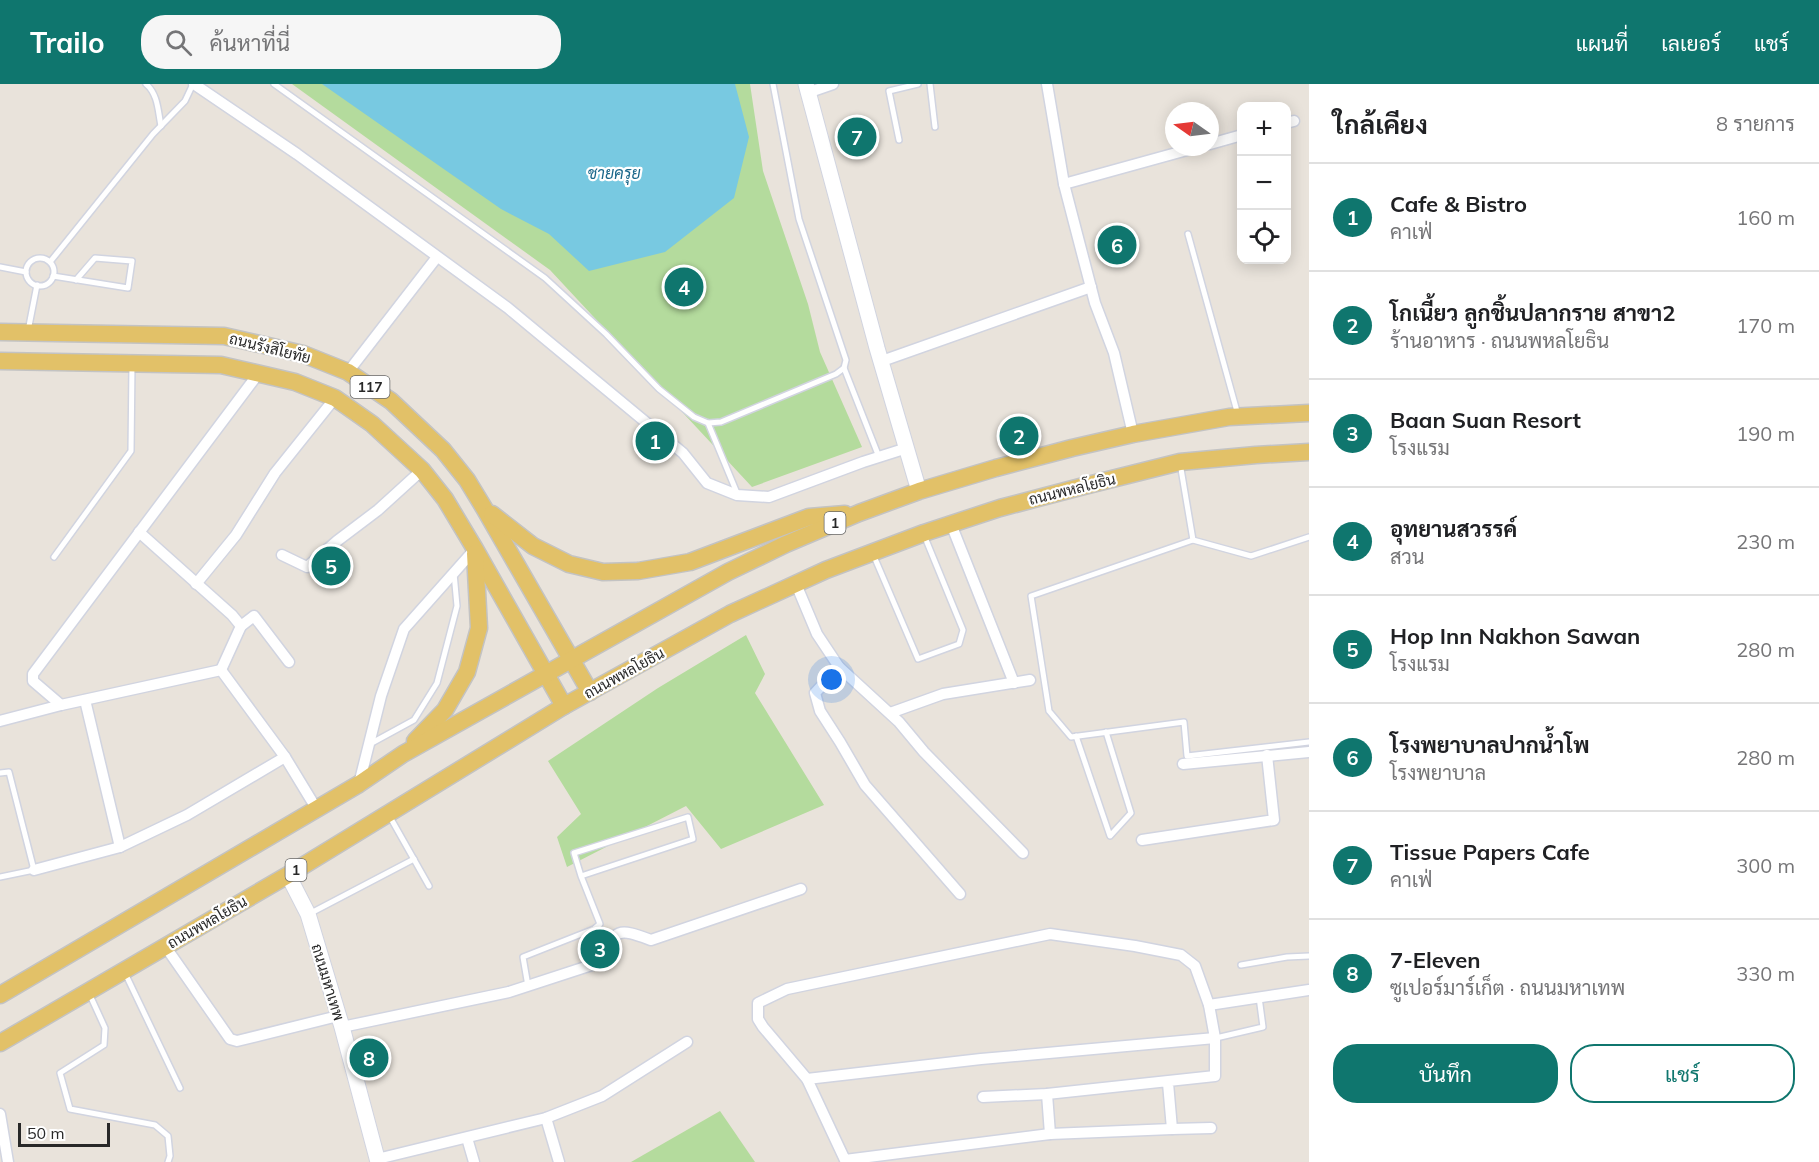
<!DOCTYPE html>
<html lang="th">
<head>
<meta charset="utf-8">
<style>
	body { margin:0; font-family:Mulish,Sarabun,sans-serif; background:#f6f6f6; color:#202124 }
	.controls { position:absolute; right:18px; top:18px; display:grid; overflow:hidden; border-radius:12px; box-shadow:0 3px 15px #0003 }
	.controls button { width:54px; height:54px; display:grid; place-items:center; padding:0; border:0; border-bottom:2px solid #e0e0e0; background:#fff; color:#202124; font:30px sans-serif }
	.compass { position:absolute; left:1165px; top:18px; width:54px; height:54px; border-radius:50%; background:#fff; box-shadow:0 3px 15px #0003; rotate:284deg }
	.scale { position:absolute; left:18px; bottom:15px; width:92px; box-sizing:border-box; padding-left:6px; border:3px solid #282828; border-top:0; font-size:16px; line-height:21px; white-space:nowrap; color:#282828; -webkit-text-stroke:4px #fff; paint-order:stroke }
	.you { position:absolute; left:832px; top:596px; width:21px; height:21px; margin:-15px; border:4px solid #fff; border-radius:50%; background:#1a73e8; box-shadow:0 0 0 9px #1a73e833 }
	.badge { display:grid; place-items:center; width:39px; height:39px; border-radius:50%; background:#0f766e; color:#fff; font-size:20px; font-weight:700 }
	.pin { position:absolute; translate:-50% -50%; border:3px solid #fff; box-shadow:0 2px 6px #0006 }
	.list { margin:0; padding:0; list-style:none }
	h2 { display:flex; justify-content:space-between; align-items:center; height:78px; margin:0; padding:0 24px; font-size:26px }
	h2 small { font-size:20px; font-weight:400; color:#757577 }
	.list li { display:grid; grid-template-columns:39px 1fr auto; gap:18px; align-items:center; box-sizing:border-box; height:108px; padding:0 24px; border-top:2px solid #e0e0e0 }
	.list b { display:block; font-size:22px; white-space:nowrap }
	.list p { margin:0; font-size:20px; white-space:nowrap; color:#757577 }
	.list em { font-size:20px; font-style:normal; color:#757577 }
	.actions { display:flex; gap:12px; padding:18px 24px }
	.actions a { flex:1; padding:14px 0; border:2px solid #0f766e; border-radius:24px; text-align:center; font-size:21px; color:#0f766e }
	.actions .main { background:#0f766e; color:#fff }
	.icon { flex:none; width:33px; height:33px; fill:none; stroke:currentColor; stroke-width:2; stroke-linecap:round; stroke-linejoin:round }
	.map { position:relative; flex:none; width:1309px; height:1078px; overflow:hidden }
	header { display:flex; align-items:center; gap:36px; box-sizing:border-box; height:84px; padding:0 30px; background:#0f766e; color:#fff }
	header strong { font-size:28px }
	nav { display:flex; gap:33px; margin-inline-start:auto; font-size:21px }
	.search { width:420px; height:54px; background:#f6f6f6; display:flex; align-items:center; gap:15px; box-sizing:border-box; padding:0 21px; border-radius:24px; color:#757577; font-size:22px }
	main { display:flex }
	aside { flex:1; background:#fff }
	.map>svg:first-child { display:block }
	.green { fill:#b4db9d }
	.water { fill:#78c9e1 }
	.lines { fill:none; stroke-linecap:round; stroke-linejoin:round }
	.lane-casing { stroke:#d1d4e0; stroke-width:8 }
	.street-casing { stroke:#d1d4e0; stroke-width:13 }
	.secondary-casing { stroke:#d1d4e0; stroke-width:17 }
	.primary-casing { stroke:#c3c3c3; stroke-width:19 }
	.lane { stroke:#fff; stroke-width:5 }
	.street { stroke:#fff; stroke-width:10 }
	.secondary { stroke:#fff; stroke-width:15 }
	.primary { stroke:#e2c168; stroke-width:16 }
	.labels { text-anchor:middle; dominant-baseline:central; stroke-width:4.5; stroke-linejoin:round; paint-order:stroke }
	.shield { fill:#fff; stroke:#686868; stroke-width:1.5 }
	.shield-label { font-size:14px; font-weight:bold; fill:#282828 }
	.street-label { font-size:15px; fill:#282828; stroke:#fff }
	.water-label { font-size:16px; font-style:italic; fill:#1a678a; stroke:#fff }
</style>
</head>
<body>
<header>
<strong>Trailo</strong>
<div class="search"><svg class="icon" aria-label="search" viewBox="0 0 24 24"><circle cx="10" cy="10" r="6"/><path d="M15 15l6 6"/></svg>ค้นหาที่นี่</div>
<nav><a>แผนที่</a><a>เลเยอร์</a><a>แชร์</a></nav>
</header>
<main>
<div class="map">
<svg width="1309" height="1078" viewBox="0 0 1309 1078">
	<rect width="100%" height="100%" fill="#e9e3db"/>
	<!-- green -->
	<g class="green">
		<path d="M292,0H750L763,87L808,220L820,268L862,363L752,403L550,186Z"/>
		<path d="M746,551L765,590L755,609L824,721L721,765L686,722L567,783L557,753L581,730L548,677L658,604Z"/>
		<path d="M720,1027L755,1078H631Z"/>
	</g>
	<!-- water -->
	<path class="water" d="M322,0H735L749,53L734,114L665,168L589,187L549,150L501,125Z"/>
	<g class="lines">
		<!-- lane casing -->
		<g class="lane-casing">
			<g id="lane">
				<path d="M146,0C158,10 158,27 161,42"/>
				<path d="M274,0L545,194L606,250L659,305L694,333L708,339L721,338L836,290L844,284"/>
				<path d="M773,0L799,135L846,276L844,284L879,373"/>
				<path d="M930,0L935,43"/>
				<path d="M899,56L889,7L918,0"/>
				<path d="M1188,150L1238,331"/>
				<circle cx="40" cy="188" r="14"/>
				<path d="M50,178L153,50L185,17L193,0"/>
				<path d="M0,183L26,188"/>
				<path d="M53,192C78,196 103,200 128,204L132,177L95,174L76,196"/>
				<path d="M28,247L37,201"/>
				<path d="M708,339L737,409"/>
				<path d="M1180,379L1193,456L1031,512L1049,627L1071,653L1184,638L1187,672L1309,658"/>
				<path d="M1193,456L1251,472L1309,453"/>
				<path d="M873,470L918,575L959,560L963,546L924,451"/>
				<path d="M54,473L131,367L132,281"/>
				<path d="M1076,652L1110,752L1131,729L1106,648"/>
				<path d="M370,660L414,636L437,599L457,522L454,489"/>
				<path d="M0,689L9,688L34,786L0,793"/>
				<path d="M390,733L429,802"/>
				<path d="M309,830L414,775"/>
				<path d="M1241,881L1287,873L1309,872"/>
				<path d="M125,889L180,1004"/>
				<path d="M528,902L523,873L594,845L600,840L581,792L693,755L688,733L574,769L581,792"/>
				<path d="M89,909L105,944L104,961L60,989L70,1025L155,1041L168,1052L170,1072L168,1078"/>
				<path d="M1216,954L1263,943L1259,913"/>
			</g>
		</g>
		<!-- street casing -->
		<g class="street-casing">
			<g id="street">
				<path d="M194,0L297,70L508,224L683,369L707,399L737,411L769,413L863,378L907,364"/>
				<path d="M1047,0L1064,100L1095,219L1114,269L1133,350"/>
				<path d="M807,9L833,0"/>
				<path d="M1286,39L1294,37"/>
				<path d="M1210,60L1242,51"/>
				<path d="M1064,100L1198,63"/>
				<path d="M882,277L1091,203"/>
				<path d="M348,288L437,173"/>
				<path d="M951,440L1014,599"/>
				<path d="M139,448L232,531L241,542L221,586"/>
				<path d="M282,471L307,483L337,457L378,426L422,386"/>
				<path d="M196,500L236,451L275,389L335,314"/>
				<path d="M796,500L817,550L839,583L899,638L924,668L1023,769"/>
				<path d="M241,542L254,532L289,578"/>
				<path d="M839,583L815,609L820,627L840,658L865,701L960,810"/>
				<path d="M85,616L120,763"/>
				<path d="M61,621L33,597V590L258,290"/>
				<path d="M890,629L943,610L1030,596"/>
				<path d="M0,637L61,621L221,586L285,673L316,724"/>
				<path d="M1183,680L1309,668"/>
				<path d="M359,700L381,612L404,545L475,465"/>
				<path d="M1142,756L1274,736L1267,671"/>
				<path d="M34,786L120,763L187,731L285,673"/>
				<path d="M165,862L230,955L237,957L338,932"/>
				<path d="M1209,921L1309,906"/>
				<path d="M342,943L509,908L604,877C614,842 620,845 651,856L801,805"/>
				<path d="M807,995L981,975L1215,954"/>
				<path d="M1047,1010L1050,1050"/>
				<path d="M983,1013L1047,1010L1215,992V954L1209,921L1195,882L1181,871L1135,862L1050,850L787,905L758,919V935L763,943L807,995L845,1076L1050,1050L1172,1045L1168,999"/>
				<path d="M0,1030L8,1078"/>
				<path d="M546,1034L559,1078"/>
				<path d="M1172,1045L1211,1044"/>
				<path d="M467,1054L474,1078"/>
				<path d="M377,1075L546,1034L602,1012L687,958"/>
			</g>
		</g>
		<!-- secondary casing -->
		<g class="secondary-casing">
			<g id="secondary">
				<path d="M806,0L877,264L919,407"/>
				<path d="M288,791L308,830L342,943L378,1078"/>
			</g>
		</g>
		<!-- primary casing -->
		<g class="primary-casing">
			<g id="primary">
				<path d="M0,248L224,252L303,270L348,288L391,317L443,366L467,396L484,424L590,608"/>
				<path d="M0,277L221,281L295,298L335,314L372,340L422,386L445,415L475,465L564,622"/>
				<path d="M492,430L533,462L569,480L603,488L638,487L690,478L809,433L845,430"/>
				<path d="M415,657L445,626L467,588L479,544L475,469"/>
				<path d="M0,911L359,700L403,670L728,488L786,460L859,429L919,407L996,384L1072,364L1133,350L1229,333L1309,329"/>
				<path d="M0,959L288,791L564,622L730,530L826,486L924,449L1000,424L1084,402L1180,378L1256,371L1309,368"/>
			</g>
		</g>
		<!-- lane -->
		<use href="#lane" class="lane"/>
		<!-- street -->
		<use href="#street" class="street"/>
		<!-- secondary -->
		<use href="#secondary" class="secondary"/>
		<!-- primary -->
		<use href="#primary" class="primary"/>
	</g>
	<g class="labels">
		<!-- shield labels -->
		<g class="shield">
			<rect x="350.5" y="292" width="39" height="22" rx="4.5"/>
			<rect x="824.5" y="428" width="21" height="22" rx="4.5"/>
			<rect x="285.5" y="775" width="21" height="22" rx="4.5"/>
		</g>
		<g class="shield-label">
			<text x="370" y="303">117</text>
			<text x="835" y="439">1</text>
			<text x="296" y="786">1</text>
		</g>
		<!-- street labels -->
		<g class="street-label">
			<text transform="translate(270 264) rotate(14)">ถนนรังสิโยทัย</text>
			<text transform="translate(1072 405) rotate(-14)">ถนนพหลโยธิน</text>
			<text transform="translate(624 589) rotate(-29)">ถนนพหลโยธิน</text>
			<text transform="translate(207 838) rotate(-30)">ถนนพหลโยธิน</text>
			<text transform="translate(328 898) rotate(73)">ถนนมหาเทพ</text>
		</g>
		<!-- water labels -->
		<g class="water-label">
			<text x="614" y="89">ชายครุย</text>
		</g>
	</g>
</svg>
<div class="controls">
<button>+</button>
<button>−</button>
<button><svg class="icon" aria-label="locate" viewBox="0 0 24 24"><circle cx="12" cy="12" r="6"/><path d="M12 2v4M12 18v4M2 12h4M18 12h4"/></svg></button>
</div>
<svg class="compass" viewBox="-18 -18 36 36"><path d="M0-13l5 13h-10z" fill="#e53935"/><path d="M0 13l5-13h-10z" fill="#757577"/></svg>
<div class="scale">50 m</div>
<div class="you"></div>
<div class="pin badge" style="left:655px;top:357px">1</div>
<div class="pin badge" style="left:1019px;top:352px">2</div>
<div class="pin badge" style="left:600px;top:865px">3</div>
<div class="pin badge" style="left:684px;top:203px">4</div>
<div class="pin badge" style="left:331px;top:482px">5</div>
<div class="pin badge" style="left:1117px;top:161px">6</div>
<div class="pin badge" style="left:857px;top:53px">7</div>
<div class="pin badge" style="left:369px;top:974px">8</div>
</div>
<aside>
<h2>ใกล้เคียง<small>8 รายการ</small></h2>
<ul class="list">
<li><span class="badge">1</span><div><b>Cafe &amp; Bistro</b><p>คาเฟ่</p></div><em>160 m</em></li>
<li><span class="badge">2</span><div><b>โกเนี้ยว ลูกชิ้นปลากราย สาขา2</b><p>ร้านอาหาร · ถนนพหลโยธิน</p></div><em>170 m</em></li>
<li><span class="badge">3</span><div><b>Baan Suan Resort</b><p>โรงแรม</p></div><em>190 m</em></li>
<li><span class="badge">4</span><div><b>อุทยานสวรรค์</b><p>สวน</p></div><em>230 m</em></li>
<li><span class="badge">5</span><div><b>Hop Inn Nakhon Sawan</b><p>โรงแรม</p></div><em>280 m</em></li>
<li><span class="badge">6</span><div><b>โรงพยาบาลปากน้ำโพ</b><p>โรงพยาบาล</p></div><em>280 m</em></li>
<li><span class="badge">7</span><div><b>Tissue Papers Cafe</b><p>คาเฟ่</p></div><em>300 m</em></li>
<li><span class="badge">8</span><div><b>7-Eleven</b><p>ซูเปอร์มาร์เก็ต · ถนนมหาเทพ</p></div><em>330 m</em></li>
</ul>
<div class="actions"><a class="main">บันทึก</a><a>แชร์</a></div>
</aside>
</main>
</body>
</html>
